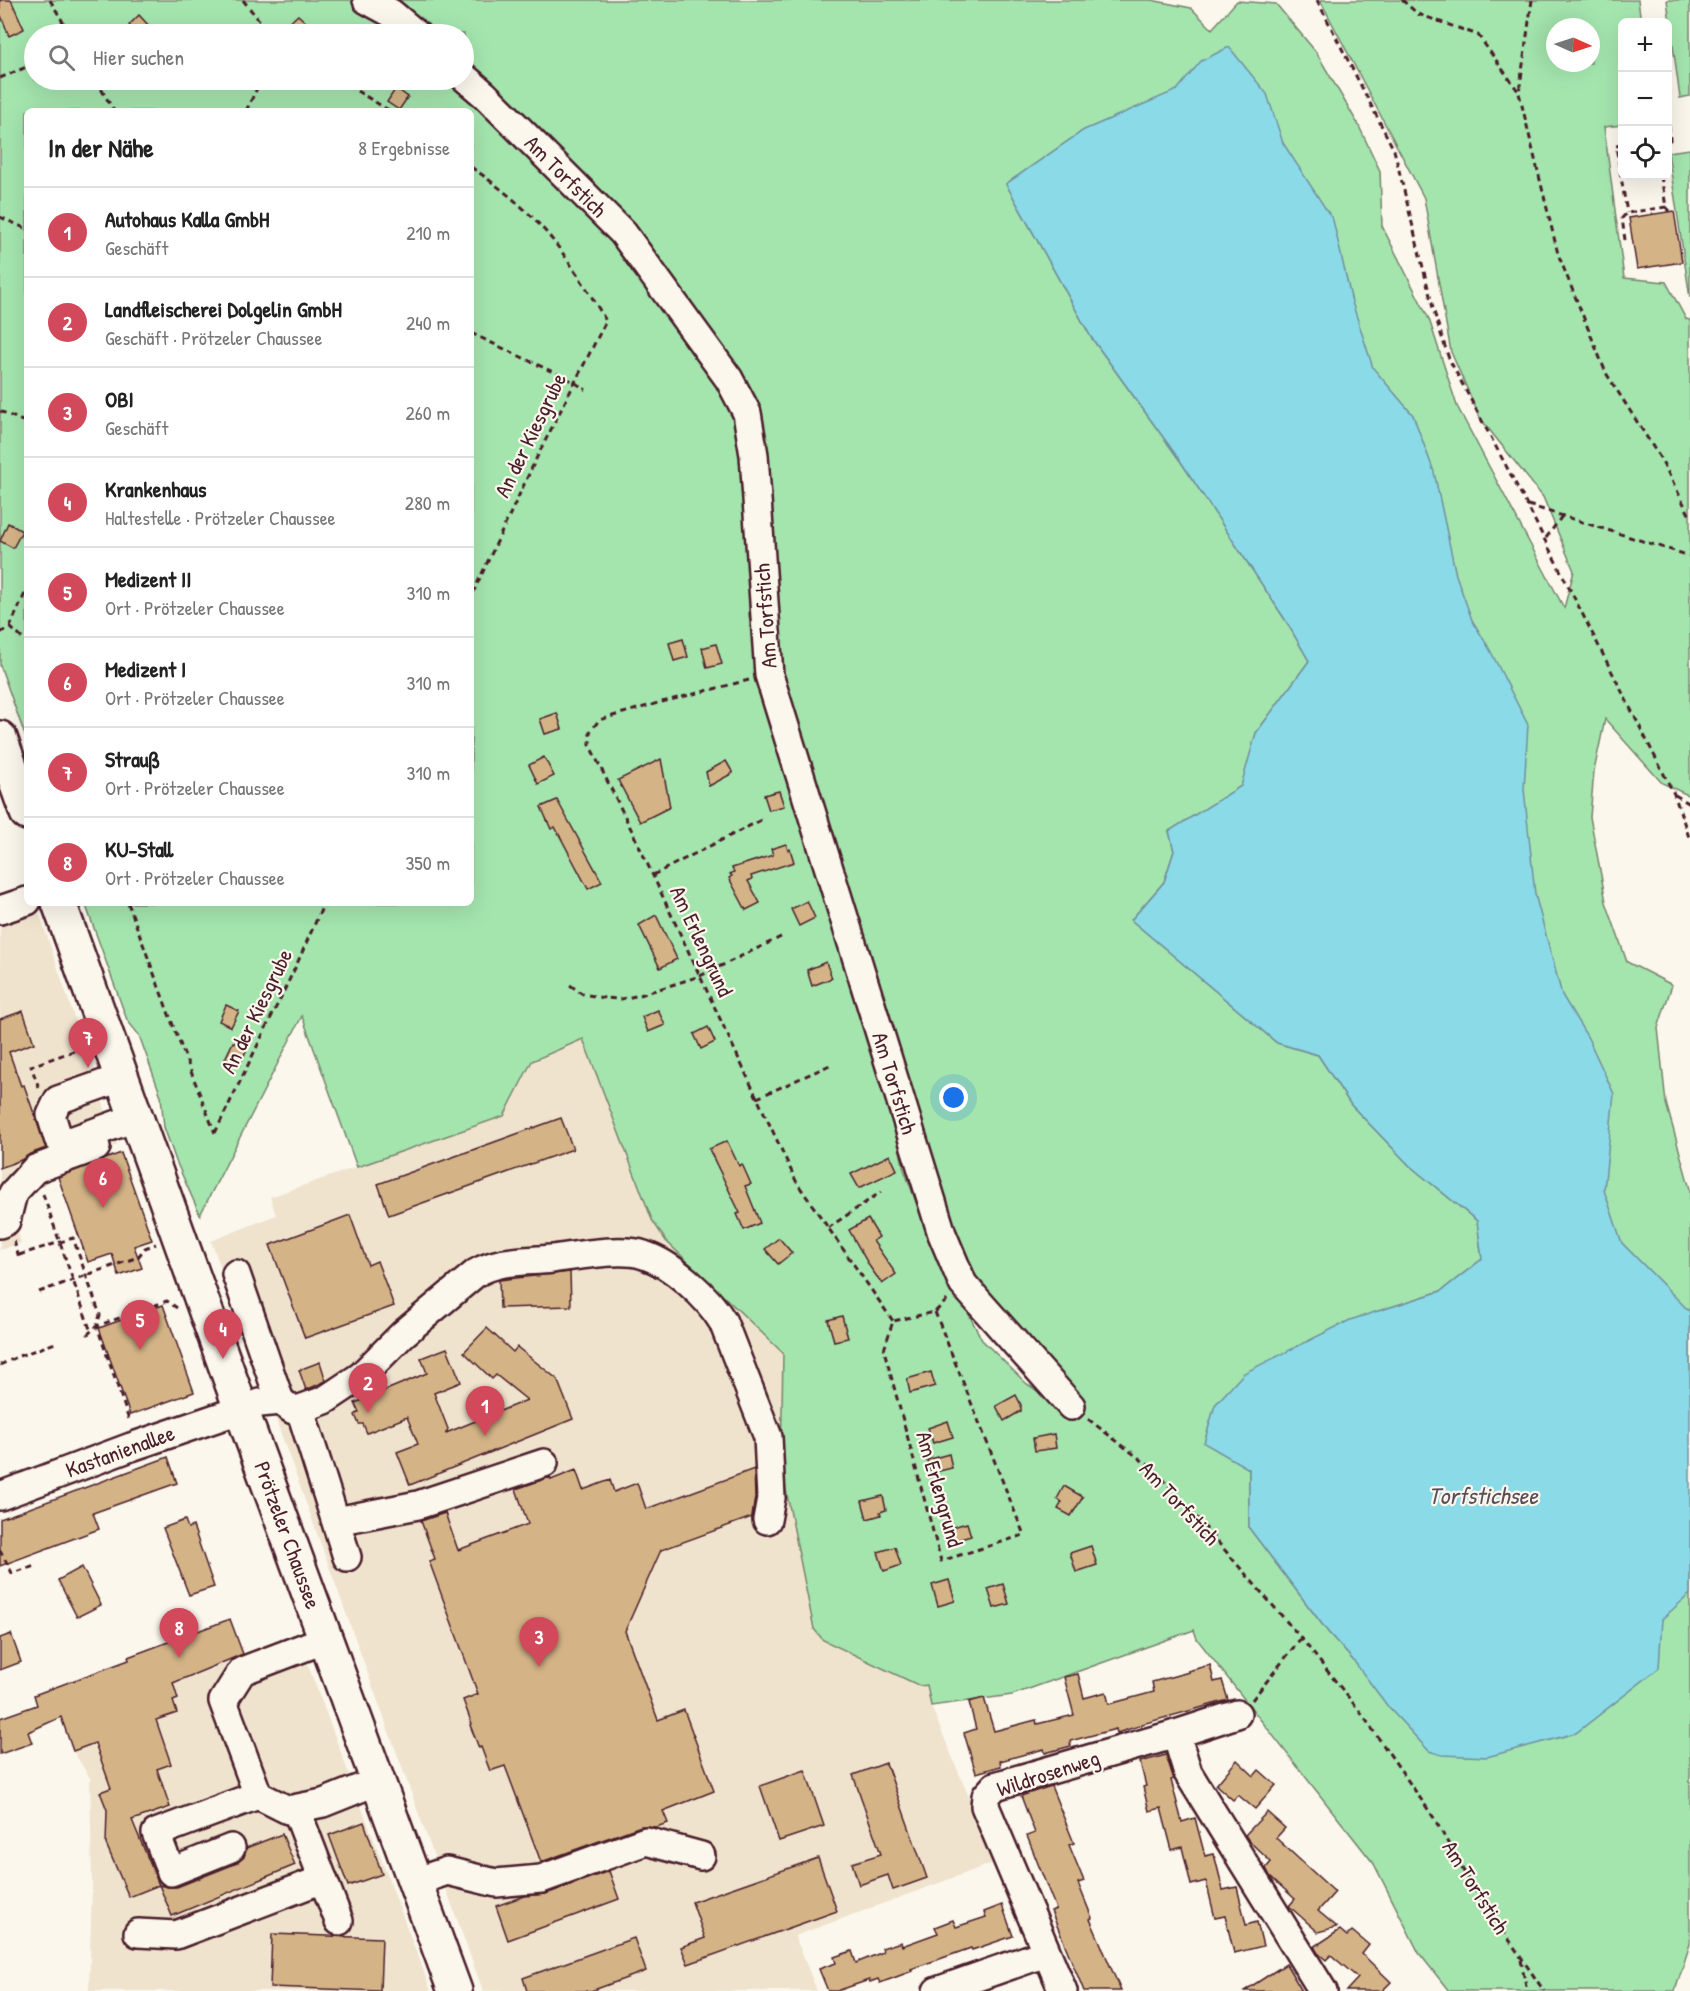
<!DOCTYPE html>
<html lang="de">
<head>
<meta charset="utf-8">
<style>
	body { margin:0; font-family:"Patrick Hand",sans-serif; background:#f2f2f2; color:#222 }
	.controls { position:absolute; right:18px; top:18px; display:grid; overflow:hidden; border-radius:9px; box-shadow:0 6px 24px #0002 }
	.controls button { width:54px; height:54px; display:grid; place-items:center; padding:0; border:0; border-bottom:2px solid #e0e0e0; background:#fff; color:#222; font:30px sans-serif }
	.compass { position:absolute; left:1546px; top:18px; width:54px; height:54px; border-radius:50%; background:#fff; box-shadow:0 6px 24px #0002; rotate:93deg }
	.you { position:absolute; left:954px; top:1098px; width:21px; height:21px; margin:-15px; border:4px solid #fff; border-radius:50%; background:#1a73e8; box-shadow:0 0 0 9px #1a73e833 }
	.badge { display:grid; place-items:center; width:39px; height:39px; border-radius:50%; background:#d1495b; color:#fff; font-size:20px; font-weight:700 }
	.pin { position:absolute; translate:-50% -50px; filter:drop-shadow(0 2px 3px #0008) }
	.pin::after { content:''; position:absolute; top:32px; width:21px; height:18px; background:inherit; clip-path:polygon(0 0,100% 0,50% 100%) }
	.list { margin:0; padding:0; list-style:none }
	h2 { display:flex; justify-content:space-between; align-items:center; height:78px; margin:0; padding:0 24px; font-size:26px }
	h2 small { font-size:20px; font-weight:400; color:#767676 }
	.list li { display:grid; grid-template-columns:39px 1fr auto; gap:18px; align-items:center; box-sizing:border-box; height:90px; padding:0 24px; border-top:2px solid #e0e0e0 }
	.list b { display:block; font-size:22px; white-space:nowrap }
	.list p { margin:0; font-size:20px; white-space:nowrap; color:#767676 }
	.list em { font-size:20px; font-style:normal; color:#767676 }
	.icon { flex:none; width:33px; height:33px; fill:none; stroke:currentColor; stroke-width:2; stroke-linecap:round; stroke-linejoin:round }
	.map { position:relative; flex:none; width:1690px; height:1991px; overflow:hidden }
	.search { position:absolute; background:#fff; box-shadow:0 6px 24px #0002; left:24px; top:24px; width:450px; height:66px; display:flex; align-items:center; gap:15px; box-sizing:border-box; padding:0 21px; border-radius:33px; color:#767676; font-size:22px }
	.panel { position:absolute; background:#fff; box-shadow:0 6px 24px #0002; left:24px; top:108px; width:450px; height:798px; border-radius:9px }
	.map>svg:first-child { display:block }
	.built { fill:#efe3ce }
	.green { fill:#a4e5ae; stroke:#77826c; stroke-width:1.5; fill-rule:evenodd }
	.water { fill:#8bdae8; stroke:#718f9c; stroke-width:1.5 }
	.building { fill:#d4b487; stroke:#4a1f2b; stroke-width:1.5 }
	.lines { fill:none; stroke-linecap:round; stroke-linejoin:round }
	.minor-casing { stroke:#4a1f2b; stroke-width:32 }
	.major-casing { stroke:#4a1f2b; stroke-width:38 }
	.path { stroke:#4a1f2b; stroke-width:3; stroke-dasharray:6 4.5; stroke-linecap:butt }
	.minor { stroke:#fbf7ec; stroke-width:27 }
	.major { stroke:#fbf7ec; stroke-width:33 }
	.labels { text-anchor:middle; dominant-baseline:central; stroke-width:4.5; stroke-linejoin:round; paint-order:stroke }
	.street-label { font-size:22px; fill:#4a1f2b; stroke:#fbf7ec }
	.water-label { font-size:24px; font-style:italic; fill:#5a4e5a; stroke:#fbf7ec }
</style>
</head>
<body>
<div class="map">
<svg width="1690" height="1991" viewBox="0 0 1690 1991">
	<rect width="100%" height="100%" fill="#fbf7ec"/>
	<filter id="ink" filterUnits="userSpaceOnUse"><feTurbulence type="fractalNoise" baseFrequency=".0167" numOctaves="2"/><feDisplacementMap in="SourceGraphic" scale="12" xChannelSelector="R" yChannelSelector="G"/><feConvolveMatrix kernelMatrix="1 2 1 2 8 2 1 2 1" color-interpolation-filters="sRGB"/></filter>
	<g filter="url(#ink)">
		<!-- built -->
		<g class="built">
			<path d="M0,899L36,903L117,1145L5,1184L21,1243L0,1250Z"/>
			<path d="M583,1039L652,1220L666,1241L783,1353L781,1465L927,1684L931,1706L996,1862L795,1936L817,1991H483L211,1241L276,1215L270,1197L504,1116L532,1061Z"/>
			<path d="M297,1636L431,1991H89L92,1884L90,1778L73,1751L173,1683Z"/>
		</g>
		<!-- green -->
		<g class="green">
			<path d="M0,0H375L414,34H34V80H464L613,236L736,403L753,480L749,616L773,716L882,1072L904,1169L926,1230L982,1340L1027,1384L1044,1395L990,1309L931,1200L813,792L775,644L755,478L751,392L697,316L464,71V34H423L378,0H1151L1191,8L1212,29L1237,1L1276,4L1316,52L1358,124L1380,171L1382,226L1429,319L1457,406L1564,608L1574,571L1543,497L1480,418L1451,352L1424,198L1320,0H1638L1641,22H1622V125L1604,127L1624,278L1666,282L1686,319L1690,320V796L1662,783L1605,719L1594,771L1590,817L1606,902L1627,962L1672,985L1658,1028L1666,1103L1690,1189V1370L1667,1365L1084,130L1006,184L1091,337L1181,462L1286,621L1309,661L1256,733L1242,786L1169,831L1174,851L1164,882L1131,920L1277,1043L1318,1055L1351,1105L1410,1166L1477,1221L1482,1259L1441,1291L1376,1312L1249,1469V1528L1328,1632L1353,1660L1662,1619L1690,1544V1944L1675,1991H1449L1419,1953L1374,1864L1197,1639L1194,1630L1012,1695L931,1706L927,1685L920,1686L823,1640L814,1629L781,1465L783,1353L666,1241L652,1220L583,1039L532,1061L504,1116L357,1167L302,1016L200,1215L176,1161L164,1127L161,1096L139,1035L127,1020L85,903H471V111H27V741L0,665ZM1555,27H1591V63H1555Z"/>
			<path d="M1667,0H1690V96L1680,98Z"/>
			<path d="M1690,149V298L1668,152Z"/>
		</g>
		<!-- water -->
		<path class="water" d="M1229,47L1267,94L1283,143L1333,220L1352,302L1373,368L1413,415L1434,472L1456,575L1472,620L1489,648L1528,725L1524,789L1535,894L1562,995L1588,1038L1614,1094L1604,1190L1622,1243L1690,1312V1594L1662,1619L1659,1668L1576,1733L1487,1757L1442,1755L1429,1751L1389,1708L1353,1660L1328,1632L1249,1528V1469L1204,1443L1215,1405L1244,1373L1350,1320L1441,1291L1482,1259L1477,1221L1410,1166L1351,1105L1318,1055L1277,1043L1131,920L1164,882L1174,851L1169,831L1241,786L1256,733L1309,661L1286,621L1181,462L1091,337L1006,184L1084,130L1177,90L1201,61Z"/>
		<!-- building -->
		<g class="building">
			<path d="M0,0H11L24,29L9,36L0,13Z"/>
			<path d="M139,15L150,27L142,34H138L129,25Z"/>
			<path d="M298,15L309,25L299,34H277Z"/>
			<path d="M396,88L408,97L399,110L387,102Z"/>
			<path d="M1674,211L1682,262L1637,269L1629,218Z"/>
			<path d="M8,523L22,531L13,548L0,541Z"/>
			<path d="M683,639L688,657L674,661L669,643Z"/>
			<path d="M716,644L722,664L707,668L702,648Z"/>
			<path d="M557,713L562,729L545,734L540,719Z"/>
			<path d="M544,757L554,776L538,784L529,765Z"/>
			<path d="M661,759L670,807L640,822L618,780Z"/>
			<path d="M726,761L733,773L709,786L706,772Z"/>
			<path d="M779,791L784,806L769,810L764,795Z"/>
			<path d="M557,800L602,882L588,889L555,827L551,829L541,807Z"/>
			<path d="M786,844L788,850L790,849L794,862L751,876L752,879L748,881L760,903L746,910L729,878L732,876L730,874L734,872L732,868L773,855L771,849Z"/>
			<path d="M807,901L815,918L799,926L791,909Z"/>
			<path d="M656,915L677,959L660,968L639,925Z"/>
			<path d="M826,962L832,978L812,986L807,970Z"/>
			<path d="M226,1005L239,1011L231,1027L219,1021Z"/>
			<path d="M658,1010L665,1025L648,1032L642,1017Z"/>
			<path d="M23,1011L34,1043L9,1052L21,1086L24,1085L46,1148L30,1154L21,1160L0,1168V1019Z"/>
			<path d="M708,1027L715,1042L701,1049L694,1034Z"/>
			<path d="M233,1042L247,1049L239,1066L225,1059Z"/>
			<path d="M561,1118L573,1149L389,1215L378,1184Z"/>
			<path d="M727,1141L739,1166L742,1164L751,1184L745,1186L760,1223L744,1230L737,1214L740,1213L709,1149Z"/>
			<path d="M121,1153L152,1240L134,1246L142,1268L119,1276L112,1254L88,1262L58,1177Z"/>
			<path d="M890,1155L897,1170L859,1188L851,1174Z"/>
			<path d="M350,1215L368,1265L377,1261L394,1306L305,1338L270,1245Z"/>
			<path d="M868,1219L879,1237L873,1241L896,1274L882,1284L870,1267L849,1230Z"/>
			<path d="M779,1238L792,1253L778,1264L765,1249Z"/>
			<path d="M570,1272L571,1306L500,1308L499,1280Z"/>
			<path d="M163,1305L194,1392L130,1415L99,1328Z"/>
			<path d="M842,1316L848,1338L834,1341L828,1320Z"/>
			<path d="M487,1328L513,1352L517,1347L557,1379L573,1419L410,1485L397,1452L418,1444L407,1417L367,1433L363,1424H359L355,1415L359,1412L355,1403L427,1373L421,1358L447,1348L461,1382L434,1393L448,1429L446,1433L527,1400L496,1375L492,1379L464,1352Z"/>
			<path d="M320,1362L326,1381L306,1390L299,1370Z"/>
			<path d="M931,1372L935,1386L910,1393L907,1379Z"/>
			<path d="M1016,1395L1021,1405V1411L1004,1421L996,1406Z"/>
			<path d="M948,1421L953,1437L933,1443L928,1428Z"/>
			<path d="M1054,1434L1056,1448L1035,1451L1033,1438Z"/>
			<path d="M949,1454L952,1468L931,1473L927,1460Z"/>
			<path d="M168,1457L177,1483L93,1513L99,1529L0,1566V1519Z"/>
			<path d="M754,1469L755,1497L752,1517L661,1550L625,1631L658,1720L684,1710L714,1791L663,1811L668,1823L656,1827L641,1826L541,1862L505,1766L490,1771L481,1747L479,1748L470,1725L472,1724L463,1700L478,1694L429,1561L435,1559L421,1521L445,1513L458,1550L528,1524L516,1489L550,1477L551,1480L576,1470L583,1490L610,1480L614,1492L637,1483L646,1509Z"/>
			<path d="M1064,1486L1083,1497L1071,1516L1058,1509L1062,1502L1057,1499Z"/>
			<path d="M883,1496L886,1510L880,1512L881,1515L867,1519L862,1501Z"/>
			<path d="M185,1520L188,1528L193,1526L214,1587L189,1595L163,1528Z"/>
			<path d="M967,1523L971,1536L953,1541L949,1528Z"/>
			<path d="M1091,1546L1097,1565L1076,1572L1070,1553Z"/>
			<path d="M895,1547L901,1565L884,1571L878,1552Z"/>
			<path d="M82,1567L101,1605L77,1617L58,1580Z"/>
			<path d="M949,1580L955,1601L938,1606L932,1585Z"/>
			<path d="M1003,1584L1009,1604L994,1608L988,1589Z"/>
			<path d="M230,1619L243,1654L173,1683L178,1699L173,1701L177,1713L156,1720L171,1764L157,1769L170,1807L132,1820L159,1885L168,1887H177L237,1863L244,1857L246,1848L282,1834L295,1865L172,1916L159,1885L129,1897L106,1844L107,1810L100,1792L111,1788L95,1743L73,1751L61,1717L28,1732L32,1743L0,1754V1718L37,1705L34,1695L129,1660L128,1657Z"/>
			<path d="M11,1634L21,1662L0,1670V1638Z"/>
			<path d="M1210,1665L1214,1682L1222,1680L1228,1700L1142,1724V1725L1117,1733L1116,1729L1070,1741L1071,1746L1045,1753L1044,1749L1000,1761L1001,1766L976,1773L964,1733L976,1729L969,1702L984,1698L994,1731L1036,1720L1037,1724L1074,1715L1064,1677L1078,1674L1084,1698L1106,1692L1109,1704L1154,1692L1152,1682L1189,1672L1188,1671Z"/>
			<path d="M1166,1755L1174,1779L1171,1780L1182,1822L1195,1818L1205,1856L1214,1854L1223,1890L1237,1887L1246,1925L1257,1922L1263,1946L1234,1953L1225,1916L1215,1918L1206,1881L1191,1885L1182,1847L1172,1850L1161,1808L1149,1811L1143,1787L1146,1786L1140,1762Z"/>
			<path d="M1237,1760L1254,1776L1259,1770L1276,1785L1255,1809L1238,1795L1233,1800L1216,1785Z"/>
			<path d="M886,1763L927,1878L893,1890L888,1875L859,1885L852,1863L881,1854L853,1775Z"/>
			<path d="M805,1770L824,1826L779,1841L760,1786Z"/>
			<path d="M1051,1786L1074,1843L1069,1845L1084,1881L1078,1883L1092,1918L1090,1919L1121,1991H1084L1051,1911L1056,1909L1027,1836L1035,1833L1021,1796Z"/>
			<path d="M1267,1812L1285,1828L1276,1838L1335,1892L1318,1911L1337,1927L1318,1932L1289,1906L1295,1899L1270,1876L1266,1868L1271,1862L1249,1841L1245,1835Z"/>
			<path d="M364,1822L382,1874L348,1886L329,1835Z"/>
			<path d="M818,1858L837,1911L688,1964L681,1947L705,1938L692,1902Z"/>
			<path d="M609,1871L619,1899L508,1940L496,1906L524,1896L546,1894Z"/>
			<path d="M1002,1905L1013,1936L972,1950L971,1948L911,1969L912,1971L880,1983L878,1979L870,1982L869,1980L837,1991H828L819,1969L836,1963L834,1957L852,1951L856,1963L883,1952L882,1948L901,1942L902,1946L938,1933L935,1927L953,1920L956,1927L986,1917L984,1912Z"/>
			<path d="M1340,1930L1347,1936L1352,1931L1369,1945L1362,1954L1391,1982L1382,1991H1346L1358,1978L1331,1955L1326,1960L1318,1953L1314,1947Z"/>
			<path d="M272,1934L382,1938L380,1991L270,1987Z"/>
			<path d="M634,1938L646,1971L591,1991H527L523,1978Z"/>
			<path d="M1286,1964L1302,1991H1244L1275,1971Z"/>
		</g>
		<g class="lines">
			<!-- minor casing -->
			<g class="minor-casing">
				<g id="minor">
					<path d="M367,0L391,13L416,34"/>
					<path d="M464,77L485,95L623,233L729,379L747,413L754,455L769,675L942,1234L963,1284L1071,1406"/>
					<path d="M0,910L27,901"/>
					<path d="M123,1077L58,1100L51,1115L58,1138L71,1141L137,1117"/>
					<path d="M0,1224L6,1221L13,1193L35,1169L96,1147"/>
					<path d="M236,1274L280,1401"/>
					<path d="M300,1409L347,1557"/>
					<path d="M0,1496L131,1447L260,1403L280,1401L293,1410L300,1409L325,1400L361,1376L403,1334L476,1273C500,1259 525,1262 552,1259C575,1256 622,1247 644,1255C672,1264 708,1297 723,1322L768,1437L771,1498L767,1520"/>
					<path d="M336,1521L418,1505L544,1463"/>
					<path d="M1176,1734L1237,1714"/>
					<path d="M258,1795L288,1810L323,1803L378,1781"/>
					<path d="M231,1848L171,1872L156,1833L258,1795L223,1701L242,1671L326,1639"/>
					<path d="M323,1879L339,1921"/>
					<path d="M415,1882L447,1871L496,1883L541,1879L646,1841L701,1856"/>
					<path d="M138,1933L176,1935L323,1879L296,1809"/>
					<path d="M937,1991L1046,1953"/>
					<path d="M1063,1991L985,1806L986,1796L995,1786L1176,1734L1188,1773L1323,1991"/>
				</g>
			</g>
			<!-- major casing -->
			<g class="major-casing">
				<g id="major">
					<path d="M0,738L27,813"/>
					<path d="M59,903L241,1409L455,1991"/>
				</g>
			</g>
			<!-- path -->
			<g class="path">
				<path d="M50,0L70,34"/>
				<path d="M243,0L270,34"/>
				<path d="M1317,0L1394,150L1434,312L1449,359L1527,505L1674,794L1690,840"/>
				<path d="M1402,0L1418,14L1478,35L1518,91"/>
				<path d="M1532,0L1519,93L1558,254L1606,373L1662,461L1690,516"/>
				<path d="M0,78L34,64"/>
				<path d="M96,80L114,111"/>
				<path d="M339,80L390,111"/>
				<path d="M246,111L261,80"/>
				<path d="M1668,140H1670L1668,113"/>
				<path d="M1622,145L1616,146L1627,213"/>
				<path d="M471,167C494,183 516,200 536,221C562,248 587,288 606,321L537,457L471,597"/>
				<path d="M1661,176L1666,207L1670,211"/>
				<path d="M0,217L27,229"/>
				<path d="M1625,240L1622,218L1627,213L1666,207"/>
				<path d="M471,333L574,382L586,390"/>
				<path d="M0,411L27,423"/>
				<path d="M1528,505L1690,556"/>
				<path d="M1546,538L1562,516"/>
				<path d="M10,627L27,643"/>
				<path d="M0,633L10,627L27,589"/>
				<path d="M749,680L658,703L599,720L590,732V746L632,831L797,1183L893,1321"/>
				<path d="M1675,795L1690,804"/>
				<path d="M653,875L761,820"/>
				<path d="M128,903L174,1028L215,1133"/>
				<path d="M570,985L583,994L604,998L621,999L640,995L700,976L785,935"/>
				<path d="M39,1088L31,1066L85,1047"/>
				<path d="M757,1098L830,1065"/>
				<path d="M215,1133L296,966L324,903"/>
				<path d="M43,1194L91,1332"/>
				<path d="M828,1228L881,1192"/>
				<path d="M14,1241L20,1261"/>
				<path d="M19,1255L73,1238L100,1315L97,1326L130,1423"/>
				<path d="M39,1292L138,1257L145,1248L156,1244"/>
				<path d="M935,1312L1024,1535L941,1561L884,1350L893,1321L935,1312L948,1299"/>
				<path d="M87,1335L97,1326L167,1301L177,1308"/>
				<path d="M0,1365L19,1356L58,1342"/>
				<path d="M1088,1419L1157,1472L1301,1638L1361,1713L1434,1818L1469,1881L1544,1991"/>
				<path d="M0,1550L12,1573L35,1566"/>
				<path d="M1252,1700L1301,1638"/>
				<path d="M1521,1960L1527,1991"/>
			</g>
			<!-- minor -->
			<use href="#minor" class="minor"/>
			<!-- major -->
			<use href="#major" class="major"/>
		</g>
	</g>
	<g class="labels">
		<!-- street labels -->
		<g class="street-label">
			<text transform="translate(566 176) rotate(45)">Am Torfstich</text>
			<text transform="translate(530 435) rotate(-64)">An der Kiesgrube</text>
			<text transform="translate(765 616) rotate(-94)">Am Torfstich</text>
			<text transform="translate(702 941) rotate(65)">Am Erlengrund</text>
			<text transform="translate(256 1011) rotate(-64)">An der Kiesgrube</text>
			<text transform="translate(895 1083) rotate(73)">Am Torfstich</text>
			<text transform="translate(120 1451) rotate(-20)">Kastanienallee</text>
			<text transform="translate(940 1489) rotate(74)">Am Erlengrund</text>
			<text transform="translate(1180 1503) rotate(47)">Am Torfstich</text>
			<text transform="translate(288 1535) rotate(70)">Prötzeler Chaussee</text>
			<text transform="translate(1048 1773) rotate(-18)">Wildrosenweg</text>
			<text transform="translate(1476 1887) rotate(58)">Am Torfstich</text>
		</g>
		<!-- water labels -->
		<g class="water-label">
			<text x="1483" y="1495">Torfstichsee</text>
		</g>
	</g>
</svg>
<div class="controls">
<button>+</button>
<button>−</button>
<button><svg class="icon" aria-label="locate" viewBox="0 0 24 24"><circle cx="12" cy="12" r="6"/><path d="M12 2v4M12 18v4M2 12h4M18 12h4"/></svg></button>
</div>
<svg class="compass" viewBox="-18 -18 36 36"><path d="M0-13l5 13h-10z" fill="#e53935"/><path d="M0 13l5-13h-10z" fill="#767676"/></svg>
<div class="you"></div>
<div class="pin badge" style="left:485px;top:1436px">1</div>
<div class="pin badge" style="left:368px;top:1413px">2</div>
<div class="pin badge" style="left:539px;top:1667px">3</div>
<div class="pin badge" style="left:223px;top:1359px">4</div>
<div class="pin badge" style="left:140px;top:1350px">5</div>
<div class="pin badge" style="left:103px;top:1208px">6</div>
<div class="pin badge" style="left:88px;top:1068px">7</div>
<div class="pin badge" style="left:179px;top:1658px">8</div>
<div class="search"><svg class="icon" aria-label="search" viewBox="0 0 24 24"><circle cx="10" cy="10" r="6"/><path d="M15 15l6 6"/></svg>Hier suchen</div>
<section class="panel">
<h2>In der Nähe<small>8 Ergebnisse</small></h2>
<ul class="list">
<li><span class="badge">1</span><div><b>Autohaus Kalla GmbH</b><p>Geschäft</p></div><em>210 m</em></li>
<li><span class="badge">2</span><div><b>Landfleischerei Dolgelin GmbH</b><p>Geschäft · Prötzeler Chaussee</p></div><em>240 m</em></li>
<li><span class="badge">3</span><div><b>OBI</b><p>Geschäft</p></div><em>260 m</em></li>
<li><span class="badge">4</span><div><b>Krankenhaus</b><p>Haltestelle · Prötzeler Chaussee</p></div><em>280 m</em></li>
<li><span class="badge">5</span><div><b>Medizent II</b><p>Ort · Prötzeler Chaussee</p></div><em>310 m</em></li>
<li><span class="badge">6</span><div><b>Medizent I</b><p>Ort · Prötzeler Chaussee</p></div><em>310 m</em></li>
<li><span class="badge">7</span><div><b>Strauß</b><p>Ort · Prötzeler Chaussee</p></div><em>310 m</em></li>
<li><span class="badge">8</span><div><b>KU-Stall</b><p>Ort · Prötzeler Chaussee</p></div><em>350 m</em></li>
</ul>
</section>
</div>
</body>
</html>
